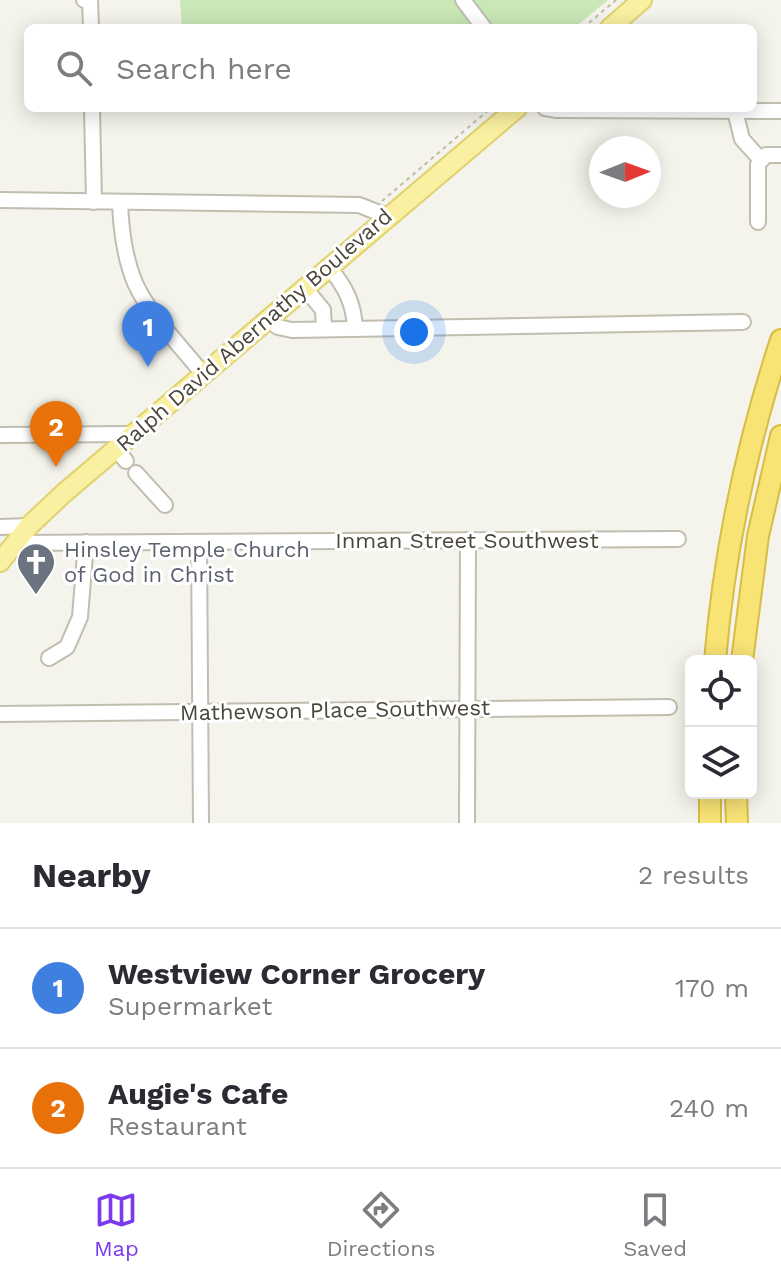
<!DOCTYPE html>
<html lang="en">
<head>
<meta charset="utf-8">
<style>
	body { margin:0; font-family:"Work Sans",sans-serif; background:#f2f2f3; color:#2b2b33 }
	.controls { position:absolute; right:24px; bottom:24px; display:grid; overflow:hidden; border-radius:12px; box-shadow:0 4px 20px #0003 }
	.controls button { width:72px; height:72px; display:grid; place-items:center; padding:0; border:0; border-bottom:2px solid #e1e1e2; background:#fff; color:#2b2b33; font:40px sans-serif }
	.compass { position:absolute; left:589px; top:136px; width:72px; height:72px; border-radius:50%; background:#fff; box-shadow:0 4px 20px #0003; rotate:89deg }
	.you { position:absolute; left:414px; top:332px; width:28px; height:28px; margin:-20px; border:6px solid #fff; border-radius:50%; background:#1a73e8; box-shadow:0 0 0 12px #1a73e833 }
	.badge { display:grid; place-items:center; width:52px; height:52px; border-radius:50%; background:#7c3aed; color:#fff; font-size:26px; font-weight:700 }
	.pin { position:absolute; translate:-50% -66px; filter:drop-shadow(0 2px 4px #0008) }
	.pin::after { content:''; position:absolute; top:42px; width:28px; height:24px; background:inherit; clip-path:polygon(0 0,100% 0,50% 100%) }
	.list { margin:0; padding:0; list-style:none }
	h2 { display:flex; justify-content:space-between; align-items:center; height:104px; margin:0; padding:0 32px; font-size:34px }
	h2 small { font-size:26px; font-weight:400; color:#7c7c81 }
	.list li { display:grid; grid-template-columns:52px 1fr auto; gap:24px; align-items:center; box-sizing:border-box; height:120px; padding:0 32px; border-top:2px solid #e1e1e2 }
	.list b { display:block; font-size:30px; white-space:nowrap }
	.list p { margin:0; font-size:26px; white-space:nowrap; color:#7c7c81 }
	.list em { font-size:26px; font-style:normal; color:#7c7c81 }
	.icon { flex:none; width:44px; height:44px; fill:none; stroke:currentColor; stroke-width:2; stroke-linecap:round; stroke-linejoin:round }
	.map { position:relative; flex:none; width:781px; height:823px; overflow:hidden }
	.search { position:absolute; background:#fff; box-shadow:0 4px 20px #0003; left:24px; right:24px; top:24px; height:88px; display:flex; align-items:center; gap:20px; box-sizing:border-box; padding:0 28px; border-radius:12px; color:#7c7c81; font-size:30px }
	.sheet { height:344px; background:#fff }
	nav { display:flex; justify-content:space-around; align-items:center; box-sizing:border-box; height:112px; border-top:2px solid #e1e1e2; background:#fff; font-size:22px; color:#7c7c81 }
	nav a { display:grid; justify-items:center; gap:4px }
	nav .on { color:#7c3aed }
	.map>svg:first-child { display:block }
	.green { fill:#c9e7b7 }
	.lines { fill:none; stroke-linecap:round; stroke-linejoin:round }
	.minor-casing { stroke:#c1beaf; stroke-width:18 }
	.major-casing { stroke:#e0d270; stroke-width:22 }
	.highway-casing { stroke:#d8bc44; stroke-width:24 }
	.path { stroke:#c2bca1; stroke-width:2; stroke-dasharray:4 4; stroke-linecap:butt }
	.minor { stroke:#fff; stroke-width:14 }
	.major { stroke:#faf0a1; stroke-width:18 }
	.highway { stroke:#f8e375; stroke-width:20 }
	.labels { text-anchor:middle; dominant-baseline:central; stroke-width:6; stroke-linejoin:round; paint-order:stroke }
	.street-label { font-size:22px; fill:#4a463a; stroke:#fff }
	.worship-label { font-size:22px; fill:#5b616d; stroke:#fff; text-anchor:start }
</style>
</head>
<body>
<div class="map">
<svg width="781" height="823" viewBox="0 0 781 823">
	<rect width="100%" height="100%" fill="#f5f4ec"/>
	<!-- green -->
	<path class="green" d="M180,0H608L574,28H182Z"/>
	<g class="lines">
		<!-- minor casing -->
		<g class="minor-casing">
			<g id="minor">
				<path d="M84,0H90L91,28"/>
				<path d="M463,0L484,28"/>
				<path d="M92,108L94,202"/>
				<path d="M545,108L557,110L781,111"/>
				<path d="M735,111L742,139L761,160"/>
				<path d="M0,200L359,205L387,216"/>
				<path d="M120,203C121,229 125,259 135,283C150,316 180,345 203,374"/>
				<path d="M758,222V164L766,155H781"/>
				<path d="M328,266C345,286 354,303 355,329"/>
				<path d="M304,287L323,310L324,329"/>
				<path d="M267,319L278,327L292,330L743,322"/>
				<path d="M0,435L132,434"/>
				<path d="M115,448L126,461"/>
				<path d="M136,473L165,505"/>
				<path d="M0,527L29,526"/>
				<path d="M199,542L201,823"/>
				<path d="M16,543L678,539"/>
				<path d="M49,658L67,647L80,617L86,542"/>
				<path d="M0,714L669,707"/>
				<path d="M467,823L468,540"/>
			</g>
		</g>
		<!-- major casing -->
		<g class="major-casing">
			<g id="major">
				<path d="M610,28L642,0"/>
				<path d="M0,562L29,526L64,493L517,108"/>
			</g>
		</g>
		<!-- highway casing -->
		<g class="highway-casing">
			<g id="highway">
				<path d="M715,661C724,552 747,444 781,340"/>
				<path d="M742,661L758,536L781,436"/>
				<path d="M710,793V823"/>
				<path d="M736,793L737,823"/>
			</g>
		</g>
		<!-- path -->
		<g class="path">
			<path d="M583,28L616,0"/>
			<path d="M382,201L491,108"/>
		</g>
		<!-- minor -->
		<use href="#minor" class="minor"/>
		<!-- major -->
		<use href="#major" class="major"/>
		<!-- highway -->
		<use href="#highway" class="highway"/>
	</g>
	<!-- icons -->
	<defs>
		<g id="church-pin" transform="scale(2)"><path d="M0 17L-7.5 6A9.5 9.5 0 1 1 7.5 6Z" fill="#6b7280" stroke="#fff"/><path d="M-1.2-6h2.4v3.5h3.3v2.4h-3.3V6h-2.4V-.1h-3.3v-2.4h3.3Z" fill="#fff"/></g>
	</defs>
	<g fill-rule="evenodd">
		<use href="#church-pin" x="36" y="562"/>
	</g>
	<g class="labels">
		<!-- street labels -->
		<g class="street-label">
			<text transform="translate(254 330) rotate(-41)">Ralph David Abernathy Boulevard</text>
			<text x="467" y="540">Inman Street Southwest</text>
			<text transform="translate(335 710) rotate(-1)">Mathewson Place Southwest</text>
		</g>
		<!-- worship labels -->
		<g class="worship-label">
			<text x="64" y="549">Hinsley Temple Church<tspan x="64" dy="25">of God in Christ</tspan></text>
		</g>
	</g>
</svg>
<div class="controls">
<button><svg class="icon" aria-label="locate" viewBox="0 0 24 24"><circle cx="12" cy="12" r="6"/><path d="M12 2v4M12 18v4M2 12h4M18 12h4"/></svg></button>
<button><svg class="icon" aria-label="layers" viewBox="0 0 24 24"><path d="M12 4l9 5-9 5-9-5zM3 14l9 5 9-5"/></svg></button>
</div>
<svg class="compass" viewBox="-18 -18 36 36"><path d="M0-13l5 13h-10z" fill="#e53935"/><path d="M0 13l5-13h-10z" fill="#7c7c81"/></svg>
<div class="you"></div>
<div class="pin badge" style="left:148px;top:367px;background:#3f7fe0">1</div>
<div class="pin badge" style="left:56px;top:467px;background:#e8710a">2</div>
<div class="search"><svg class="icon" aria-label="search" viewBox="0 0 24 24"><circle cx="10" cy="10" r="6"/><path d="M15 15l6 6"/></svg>Search here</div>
</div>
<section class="sheet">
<h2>Nearby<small>2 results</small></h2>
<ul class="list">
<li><span class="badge" style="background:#3f7fe0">1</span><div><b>Westview Corner Grocery</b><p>Supermarket</p></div><em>170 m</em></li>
<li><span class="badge" style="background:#e8710a">2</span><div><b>Augie's Cafe</b><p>Restaurant</p></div><em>240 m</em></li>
</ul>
</section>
<nav>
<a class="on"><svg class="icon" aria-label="map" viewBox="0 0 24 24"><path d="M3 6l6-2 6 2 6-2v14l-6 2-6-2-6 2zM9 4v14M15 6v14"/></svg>Map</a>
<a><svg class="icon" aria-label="directions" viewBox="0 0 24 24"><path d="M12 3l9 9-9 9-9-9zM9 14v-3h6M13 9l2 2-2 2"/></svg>Directions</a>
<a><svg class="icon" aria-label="saved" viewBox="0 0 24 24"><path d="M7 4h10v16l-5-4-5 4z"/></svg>Saved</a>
</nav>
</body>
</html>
